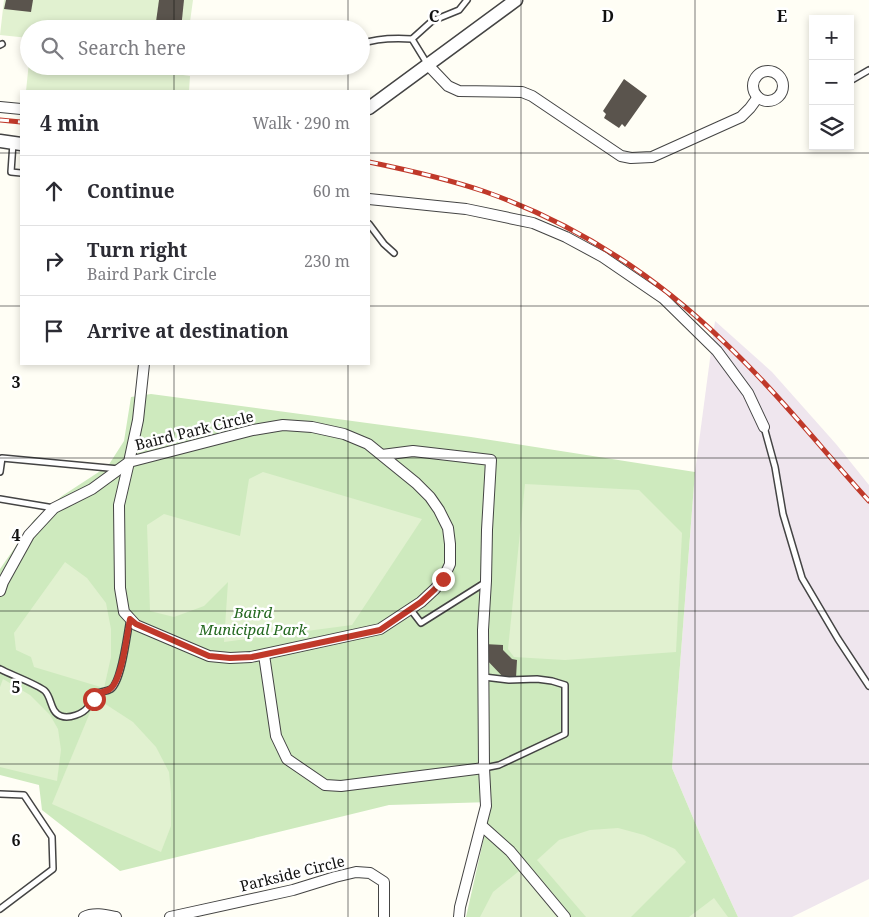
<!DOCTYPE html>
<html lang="en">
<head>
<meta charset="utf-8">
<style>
	body { margin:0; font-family:"Noto Serif",serif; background:#f7f7f7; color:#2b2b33 }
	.controls { position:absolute; right:15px; top:15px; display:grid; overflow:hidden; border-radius:0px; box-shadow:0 2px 8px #0003 }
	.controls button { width:45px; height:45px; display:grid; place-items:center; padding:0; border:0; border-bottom:1px solid #e1e1e2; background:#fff; color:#2b2b33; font:25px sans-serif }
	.stop { position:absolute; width:15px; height:15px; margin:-11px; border:4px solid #c0392a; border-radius:50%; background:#fff }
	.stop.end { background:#c0392a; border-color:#fff; box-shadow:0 1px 5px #0008 }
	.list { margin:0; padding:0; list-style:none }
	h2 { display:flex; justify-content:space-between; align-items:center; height:65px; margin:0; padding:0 20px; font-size:21px }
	h2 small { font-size:16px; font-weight:400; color:#7c7c81 }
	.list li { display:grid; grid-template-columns:32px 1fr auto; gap:15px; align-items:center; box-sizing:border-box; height:70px; padding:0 20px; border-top:1px solid #e1e1e2 }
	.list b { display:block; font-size:19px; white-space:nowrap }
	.list p { margin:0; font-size:16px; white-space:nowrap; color:#7c7c81 }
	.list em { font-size:16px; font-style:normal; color:#7c7c81 }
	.icon { flex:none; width:28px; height:28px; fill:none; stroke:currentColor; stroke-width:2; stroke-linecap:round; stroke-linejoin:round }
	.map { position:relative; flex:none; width:869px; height:917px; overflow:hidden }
	.search { position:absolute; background:#fff; box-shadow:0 2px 8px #0003; left:20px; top:20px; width:350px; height:55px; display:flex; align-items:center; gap:12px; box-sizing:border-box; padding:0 18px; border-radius:28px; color:#7c7c81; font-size:19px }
	.panel { position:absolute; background:#fff; box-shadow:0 2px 8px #0003; left:20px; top:90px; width:350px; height:275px; border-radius:0px }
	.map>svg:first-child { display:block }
	.industrial { fill:#efe6ee }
	.green { fill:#ceeabe }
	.pitch { fill:#e1f1d0 }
	.building { fill:#5a544d }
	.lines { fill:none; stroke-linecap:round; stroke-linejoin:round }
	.service-casing { stroke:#444; stroke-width:8 }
	.minor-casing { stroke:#444; stroke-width:12 }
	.tertiary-casing { stroke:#444; stroke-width:15 }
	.service { stroke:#fff; stroke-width:5 }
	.minor { stroke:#fff; stroke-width:10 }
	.tertiary { stroke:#fff; stroke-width:12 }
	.rail-casing { stroke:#c0392a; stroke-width:5 }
	.rail { stroke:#fff; stroke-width:3; stroke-dasharray:9; stroke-linecap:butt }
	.route { stroke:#c0392a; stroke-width:6 }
	.grid { fill:none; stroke:#111; stroke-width:1; stroke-opacity:0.55 }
	.labels { text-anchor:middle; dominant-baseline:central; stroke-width:5; stroke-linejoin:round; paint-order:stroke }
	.street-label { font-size:15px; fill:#111; stroke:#fff }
	.park-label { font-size:15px; font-style:italic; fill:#256921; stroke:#fff }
	.grid-label { font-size:16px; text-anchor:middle; font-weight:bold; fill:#111; stroke:#fff; stroke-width:5; stroke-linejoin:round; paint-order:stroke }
</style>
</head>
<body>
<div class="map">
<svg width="869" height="917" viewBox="0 0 869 917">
	<rect width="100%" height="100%" fill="#fffef5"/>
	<!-- industrial -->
	<path class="industrial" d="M715,321L772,372L836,444L869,485V879L792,917H738L702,839L672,768L695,472Z"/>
	<!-- green -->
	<path class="green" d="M151,394L471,437L695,472L672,768L702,839L738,917H466L492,802L389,805L120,871L42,810L39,785L0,775V569L34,520L62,496L108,466L124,441L131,397Z"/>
	<!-- pitch -->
	<g class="pitch">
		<path d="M4,0H193L189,29H29V38L0,35Z"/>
		<path d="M29,62V66H184L183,75L190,76L189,91H26Z"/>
		<path d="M263,472L422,519L352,625L224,642L228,582L204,606L174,617L150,611L147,525L164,514L240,536L249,479Z"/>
		<path d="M525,484L639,490L682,533L676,652L565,660L514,657L508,649Z"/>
		<path d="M65,562L87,578L106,603L111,629V657L104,688L34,667L31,657L16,650L14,633Z"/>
		<path d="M3,679L30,695L50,715L58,729L61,750L57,781L0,767V687Z"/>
		<path d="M96,698L133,722L156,747L169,772L171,793V826L161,852L52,804Z"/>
		<path d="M618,828L644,835L675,849L686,862L631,917H586L537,860L559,840L590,830Z"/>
		<path d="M524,867L557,917H480L493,892Z"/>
		<path d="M714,898L728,917H689Z"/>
	</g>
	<!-- building -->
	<g class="building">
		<path d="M6,0H33L31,12L4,9Z"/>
		<path d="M159,0H184L181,29H155Z"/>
		<path d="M624,79L647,96L625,127L622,124L619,128L604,118L606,114L603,111Z"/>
		<path d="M484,644L503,645V650L512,659L517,660L516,678H504L484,657Z"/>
	</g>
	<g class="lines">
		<!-- service casing -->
		<g class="service-casing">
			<g id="service">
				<path d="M412,39L432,21L459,10L467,0"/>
				<path d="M361,44C377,38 395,38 412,39L428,65"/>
				<path d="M0,45L2,44"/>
				<path d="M850,81L869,70"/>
				<path d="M13,143L11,172L21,173"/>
				<path d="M369,224L384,244L394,253"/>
				<path d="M764,427L775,467L783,514L802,578L838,639L869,686"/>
				<path d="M0,472L2,458L119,469"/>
				<path d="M0,499L54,508"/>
				<path d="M411,610L421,623L486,582"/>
				<path d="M0,669C9,674 39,685 45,691C52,698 50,712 61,716C69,719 83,714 88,707C91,703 93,697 96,694C100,691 106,692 111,689C122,681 127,634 130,619"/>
				<path d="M484,677L509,680L537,679L552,681L565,685V734L499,765L484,768"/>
				<path d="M0,794L24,795L52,837L53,869L0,909"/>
			</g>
		</g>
		<!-- minor casing -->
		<g class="minor-casing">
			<g id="minor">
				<path d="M428,65L448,86L459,91L522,92L532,96L621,156L631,158L652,157L741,117L750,108L758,97"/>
				<circle cx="768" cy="86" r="15"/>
				<path d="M0,107L21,109"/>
				<path d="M369,199L466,209L533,223L566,237L603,257L663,298L717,351L748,393L764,427"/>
				<path d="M283,425L312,427L344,434L368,444L416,483L430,497L439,510L448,528L450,544V564L443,579L435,589L421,602L380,629L251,657L230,658L209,656L136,625L124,612L120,588L119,505L129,462L253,430Z"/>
				<path d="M382,455L413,451L491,460L487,530L486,581L483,630L484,768L486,806L460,907L459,917"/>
				<path d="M0,591L3,582L29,535L54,508L92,489L129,462L138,420L144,364"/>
				<path d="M264,655L276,736L287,759L325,785L341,786L484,768"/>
				<path d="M482,826L510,851L565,917"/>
				<path d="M84,917C94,912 106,915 116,917"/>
				<path d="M170,917L293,890L335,877L356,872L370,873L384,882V917"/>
			</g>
		</g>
		<!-- tertiary casing -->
		<g class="tertiary-casing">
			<g id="tertiary">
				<path d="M369,108L516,0"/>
				<path d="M0,141L21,144"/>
			</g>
		</g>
		<!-- service -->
		<use href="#service" class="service"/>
		<!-- minor -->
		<use href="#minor" class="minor"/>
		<!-- tertiary -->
		<use href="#tertiary" class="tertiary"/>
		<!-- rail casing -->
		<g class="rail-casing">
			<g id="rail">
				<path d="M0,120L21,122"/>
				<path d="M369,162C408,170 448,179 486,192C576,224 656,276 724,342C776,391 821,448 869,501"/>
			</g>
		</g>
		<!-- rail -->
		<use href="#rail" class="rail"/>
	</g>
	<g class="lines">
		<!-- route -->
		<path class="route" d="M94,699L96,694C100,692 106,692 110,689C122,681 127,634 130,619L136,624L209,656L230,658L252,657L380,630L421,602L435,589L443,579"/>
	</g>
	<!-- grid -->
	<path class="grid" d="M174,0V29M348,0V29M521,0V917M695,0V917M174,66V91M348,66V91M0,153H21M369,153H869M0,306H21M369,306H869M174,364V917M348,364V917M0,458H869M0,611H869M0,764H869"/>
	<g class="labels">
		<!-- street labels -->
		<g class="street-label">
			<text transform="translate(194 430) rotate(-14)">Baird Park Circle</text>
			<text transform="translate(292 873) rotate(-14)">Parkside Circle</text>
		</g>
		<!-- park labels -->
		<g class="park-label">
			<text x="253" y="612">Baird<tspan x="253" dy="17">Municipal Park</tspan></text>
		</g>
	</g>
	<g class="grid-label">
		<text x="434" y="22">C</text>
		<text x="608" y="22">D</text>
		<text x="782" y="22">E</text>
		<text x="16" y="388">3</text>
		<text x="16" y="541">4</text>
		<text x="16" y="693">5</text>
		<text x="16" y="846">6</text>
	</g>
</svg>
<div class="controls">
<button>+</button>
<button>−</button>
<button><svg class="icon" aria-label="layers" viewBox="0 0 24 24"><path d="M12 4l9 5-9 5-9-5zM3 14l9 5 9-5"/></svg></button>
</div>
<div class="stop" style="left:94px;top:699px"></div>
<div class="stop end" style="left:443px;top:579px"></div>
<div class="search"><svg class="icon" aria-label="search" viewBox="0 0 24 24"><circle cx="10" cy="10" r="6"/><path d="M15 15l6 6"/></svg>Search here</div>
<section class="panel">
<h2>4 min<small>Walk · 290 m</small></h2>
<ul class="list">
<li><svg class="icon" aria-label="ahead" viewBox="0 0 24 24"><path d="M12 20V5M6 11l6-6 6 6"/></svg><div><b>Continue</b></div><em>60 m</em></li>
<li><svg class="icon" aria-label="right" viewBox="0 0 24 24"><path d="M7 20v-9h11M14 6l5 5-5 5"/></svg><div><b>Turn right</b><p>Baird Park Circle</p></div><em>230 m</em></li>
<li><svg class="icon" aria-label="arrive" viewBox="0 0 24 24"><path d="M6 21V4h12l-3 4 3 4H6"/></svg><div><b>Arrive at destination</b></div></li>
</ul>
</section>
</div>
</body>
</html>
